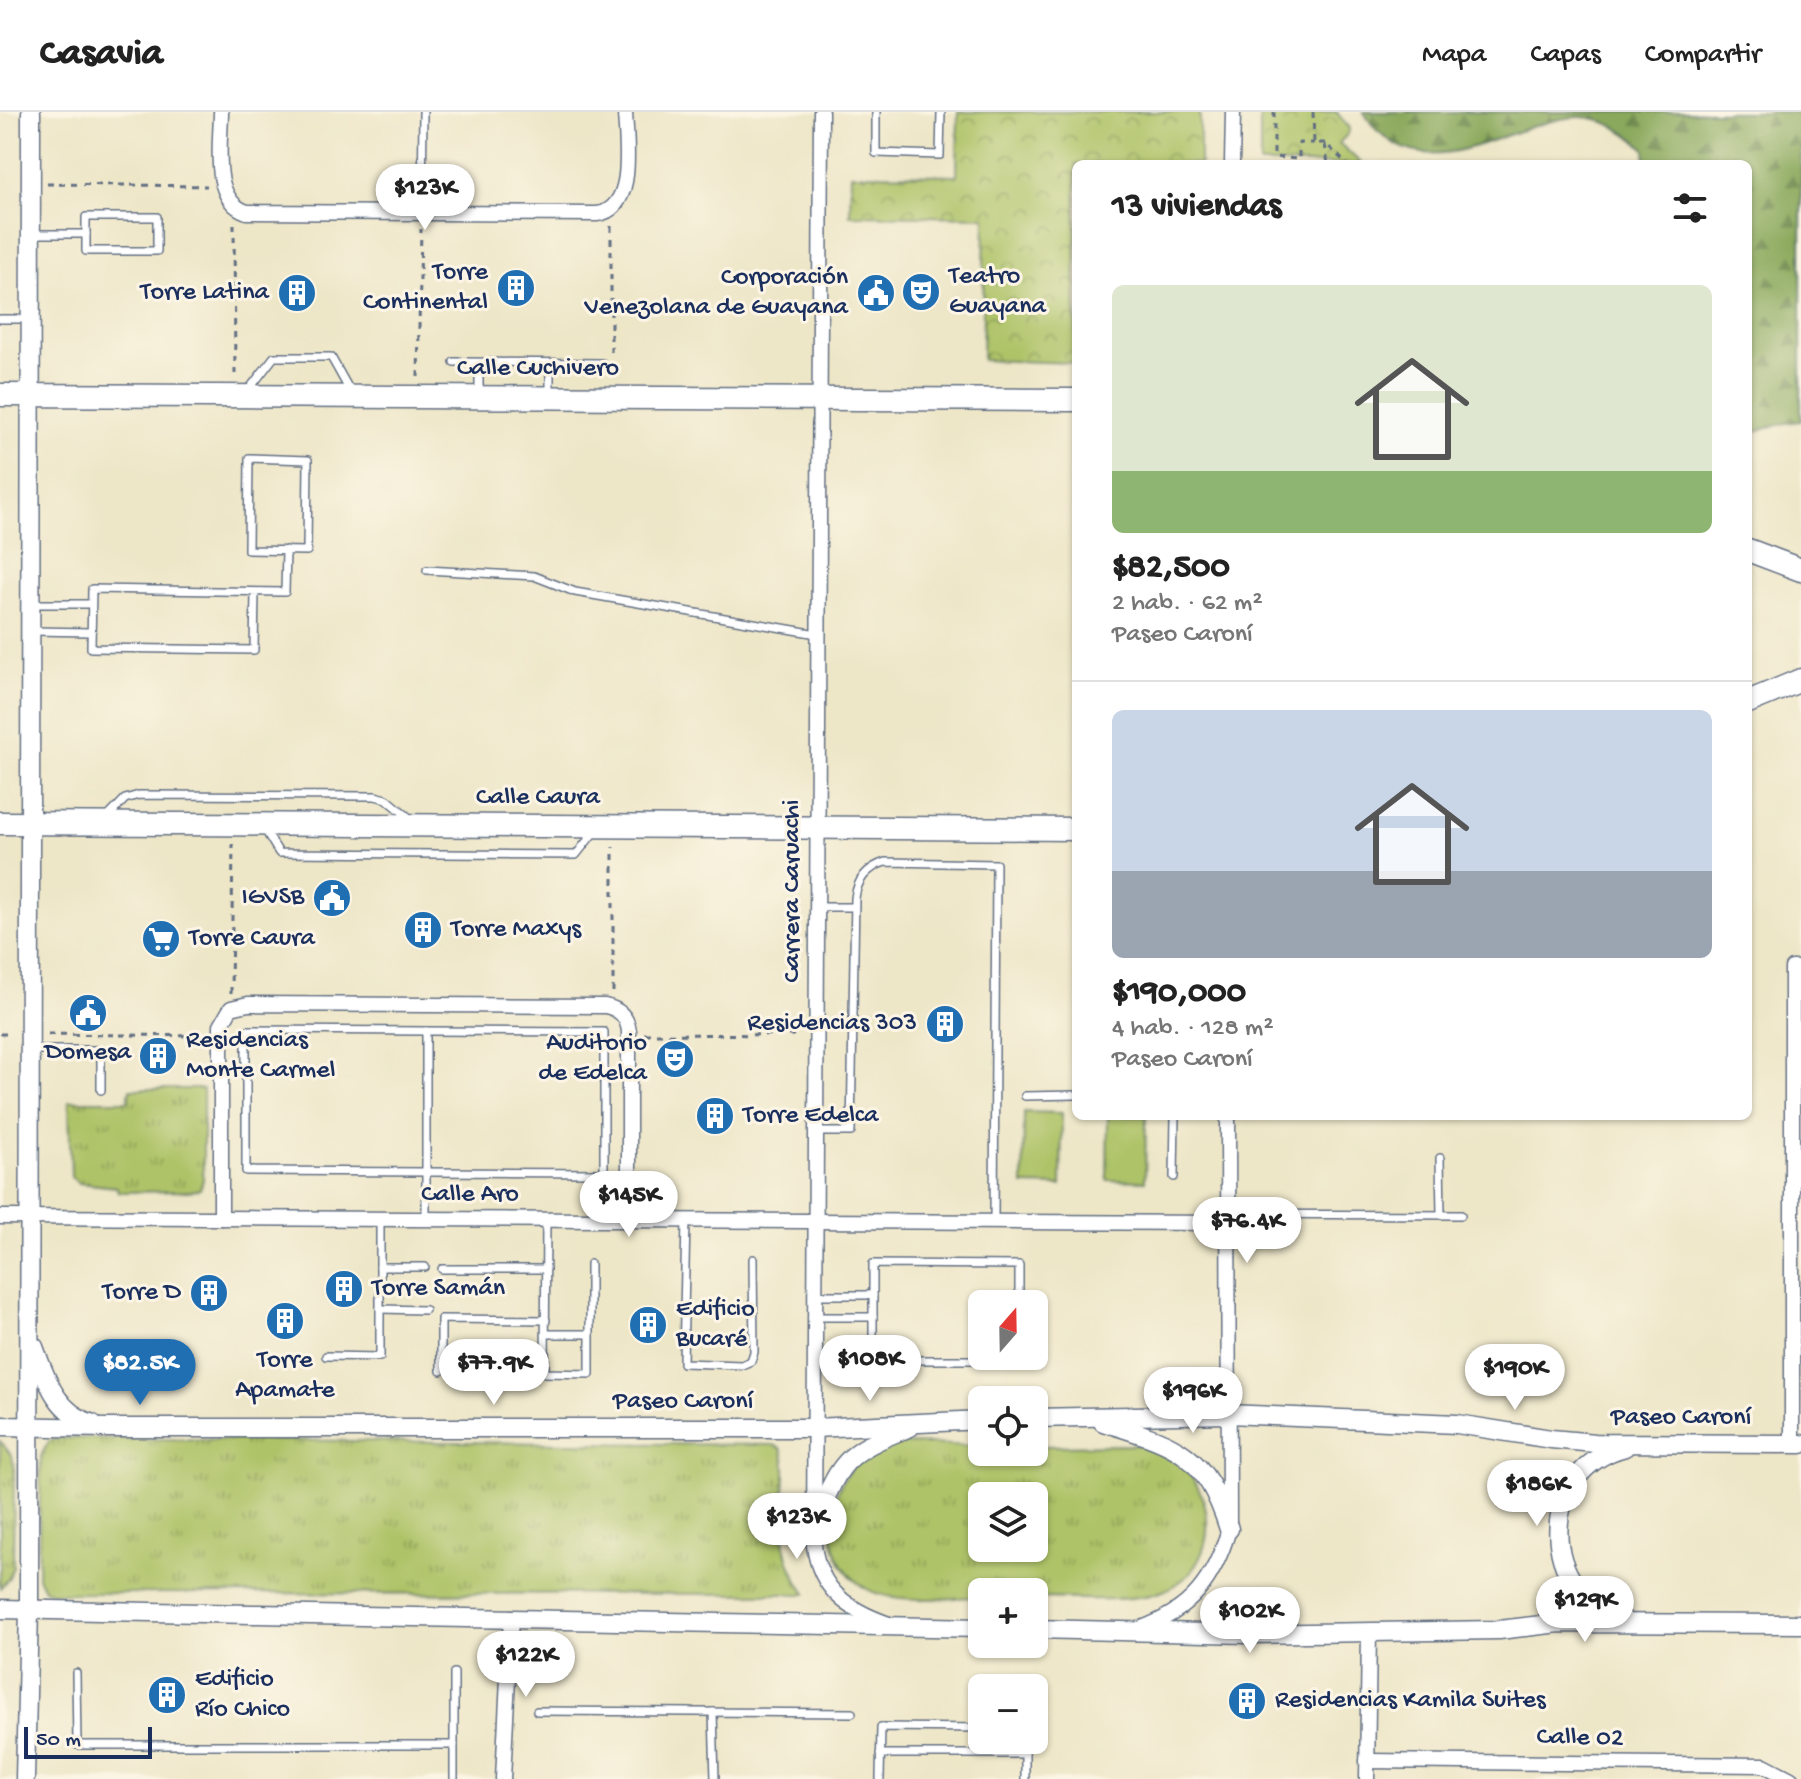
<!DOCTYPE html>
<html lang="es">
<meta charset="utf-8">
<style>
:root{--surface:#fff;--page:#f2f2f2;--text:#222;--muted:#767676;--line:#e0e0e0;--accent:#1f6fb2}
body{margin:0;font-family:"Gochi Hand",sans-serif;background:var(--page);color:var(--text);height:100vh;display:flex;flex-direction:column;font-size:30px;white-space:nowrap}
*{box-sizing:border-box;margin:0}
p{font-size:26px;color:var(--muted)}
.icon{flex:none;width:44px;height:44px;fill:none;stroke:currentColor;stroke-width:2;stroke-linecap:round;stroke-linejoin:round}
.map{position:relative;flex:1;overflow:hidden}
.drawer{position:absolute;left:1072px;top:48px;width:680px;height:960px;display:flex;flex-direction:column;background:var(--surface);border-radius:12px;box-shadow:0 2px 6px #0004}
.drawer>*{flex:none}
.needle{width:52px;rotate:20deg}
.buttons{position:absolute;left:968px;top:1178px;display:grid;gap:16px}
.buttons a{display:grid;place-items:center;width:80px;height:80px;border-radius:12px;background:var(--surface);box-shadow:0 2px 6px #0004;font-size:40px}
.scale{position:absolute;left:24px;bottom:20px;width:128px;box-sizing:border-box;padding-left:8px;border:4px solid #1b2f5e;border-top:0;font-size:22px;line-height:28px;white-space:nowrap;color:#1b2f5e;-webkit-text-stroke:6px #fcf5e5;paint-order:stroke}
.price{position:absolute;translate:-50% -68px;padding:0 18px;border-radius:28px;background:#fff;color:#222;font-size:26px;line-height:52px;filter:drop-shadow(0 2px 4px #0008)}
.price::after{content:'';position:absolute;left:50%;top:48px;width:24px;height:18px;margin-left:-12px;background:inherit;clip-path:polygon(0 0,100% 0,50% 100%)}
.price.selected{background:var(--accent);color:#fff}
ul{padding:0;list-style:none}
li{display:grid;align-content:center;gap:16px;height:424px;padding:0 40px}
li+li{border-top:2px solid var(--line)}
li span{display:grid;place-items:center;height:248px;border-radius:12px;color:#555}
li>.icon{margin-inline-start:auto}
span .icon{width:144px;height:144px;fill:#fffc;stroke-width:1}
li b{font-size:34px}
h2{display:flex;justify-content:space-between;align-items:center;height:96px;padding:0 40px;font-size:34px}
header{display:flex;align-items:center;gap:48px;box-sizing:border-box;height:112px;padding:0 40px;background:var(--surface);border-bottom:2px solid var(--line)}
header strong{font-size:38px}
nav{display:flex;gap:44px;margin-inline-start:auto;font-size:28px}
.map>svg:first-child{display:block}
.grass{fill:url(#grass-tufts);stroke:#647962;stroke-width:2;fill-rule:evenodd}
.forest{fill:url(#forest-firs);stroke:#526c5d;stroke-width:2}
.park{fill:url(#park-crowns);stroke:#647962;stroke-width:2}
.pitch{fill:#aec367;stroke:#647962;stroke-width:2}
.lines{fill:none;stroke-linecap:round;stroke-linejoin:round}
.service-casing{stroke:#646f83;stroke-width:10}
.minor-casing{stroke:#646f83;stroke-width:17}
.tertiary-casing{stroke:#646f83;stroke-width:21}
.primary-casing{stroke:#646f83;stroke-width:25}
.path{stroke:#646f83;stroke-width:3;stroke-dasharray:6 6;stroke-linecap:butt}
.service{stroke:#fff;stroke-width:7}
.minor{stroke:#fff;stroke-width:14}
.tertiary{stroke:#fff;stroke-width:18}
.primary{stroke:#fff;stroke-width:22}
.labels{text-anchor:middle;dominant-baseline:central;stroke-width:6;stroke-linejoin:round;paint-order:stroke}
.poi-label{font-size:26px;fill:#1b2f5e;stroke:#fcf5e5;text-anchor:start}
.street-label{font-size:26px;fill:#1b2f5e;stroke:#fcf5e5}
</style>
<header>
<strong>Casavia</strong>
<nav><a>Mapa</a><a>Capas</a><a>Compartir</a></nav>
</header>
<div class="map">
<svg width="1801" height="1667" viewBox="0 0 1801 1667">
<defs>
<pattern id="grass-tufts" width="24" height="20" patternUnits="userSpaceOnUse" patternTransform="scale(2)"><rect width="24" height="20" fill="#aec367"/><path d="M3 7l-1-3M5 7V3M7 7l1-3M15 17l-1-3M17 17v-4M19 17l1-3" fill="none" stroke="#8d9f58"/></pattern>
<pattern id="forest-firs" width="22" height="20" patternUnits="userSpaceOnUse" patternTransform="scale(2)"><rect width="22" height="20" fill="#8aa95c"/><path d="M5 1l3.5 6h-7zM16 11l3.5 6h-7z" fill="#708a4f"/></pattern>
<pattern id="park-crowns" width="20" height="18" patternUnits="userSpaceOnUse" patternTransform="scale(2)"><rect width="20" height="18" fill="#aec367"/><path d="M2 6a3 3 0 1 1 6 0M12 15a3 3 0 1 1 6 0" fill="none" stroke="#8d9f58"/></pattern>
</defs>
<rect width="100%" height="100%" fill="#fcf5e5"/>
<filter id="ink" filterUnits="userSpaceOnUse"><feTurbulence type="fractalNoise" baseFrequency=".0125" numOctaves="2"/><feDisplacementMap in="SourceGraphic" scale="16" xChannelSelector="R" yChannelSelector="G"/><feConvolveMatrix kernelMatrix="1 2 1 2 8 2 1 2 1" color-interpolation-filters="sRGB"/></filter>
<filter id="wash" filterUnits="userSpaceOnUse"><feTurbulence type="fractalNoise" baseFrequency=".006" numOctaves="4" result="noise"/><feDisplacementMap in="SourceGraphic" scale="32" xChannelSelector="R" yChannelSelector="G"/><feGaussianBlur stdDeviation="1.8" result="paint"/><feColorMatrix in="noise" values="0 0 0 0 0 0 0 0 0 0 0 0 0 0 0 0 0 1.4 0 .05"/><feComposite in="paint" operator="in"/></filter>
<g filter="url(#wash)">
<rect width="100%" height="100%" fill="#ede6c7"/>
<g class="grass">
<polygon points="130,977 203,977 203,1068 200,1077 191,1079 118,1080 117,1075 79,1071 71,1065 69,989 128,989"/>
<path d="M60 1326 774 1333 781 1336C787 1350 785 1365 784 1380 782 1422 781 1445 806 1482L54 1481 44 1477 38 1465 41 1344 49 1329Z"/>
<polygon points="0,1329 12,1344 14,1354 13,1454 9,1466 0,1476"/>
<path d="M1141 1333C1217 1348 1232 1452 1163 1479 1132 1492 1069 1486 1034 1486V1480H982V1485C950 1485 895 1493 867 1477 812 1445 824 1354 884 1335 904 1329 958 1334 982 1334V1340H1034V1334ZM982 1384H1034V1436H982Z"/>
</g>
<path class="forest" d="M1363 0H1801V309L1780 312 1748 322V52H1646L1645 37C1631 22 1601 4 1579 5 1506 8 1421 89 1363 0Z"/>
<g class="park">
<polygon points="958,0 1200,0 1200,52 1076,52 1076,251 982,248 985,105 850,103 851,62 957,63"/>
<polygon points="1260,0 1336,0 1350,16 1348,22 1339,31 1362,52 1260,52"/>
</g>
<g class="pitch">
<polygon points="1024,1000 1062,1001 1061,1074 1023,1073"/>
<polygon points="1108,1004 1146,1004 1145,1069 1107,1068"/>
</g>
</g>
<g filter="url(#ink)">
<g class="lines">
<g class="service-casing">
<g id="service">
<polyline points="876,0 876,41 940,43 941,0"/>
<polyline points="422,101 423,0"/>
<rect x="86" y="105" width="71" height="34"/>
<polyline points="32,122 86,122"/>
<polyline points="0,207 28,207"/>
<polyline points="454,250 602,251"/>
<polyline points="479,251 479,283"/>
<polyline points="247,280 274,245 331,245 350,279"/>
<polyline points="550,283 550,251"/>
<polygon points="249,346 308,348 307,439 248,438"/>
<polyline points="427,458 534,464 575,480 817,522"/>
<polyline points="255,480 254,538 91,536 92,477 285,480 286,438"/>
<polyline points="34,492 91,492"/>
<polyline points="32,519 91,520"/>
<polyline points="106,707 125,687 139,683 375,684 387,687 412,708"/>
<polyline points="265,718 279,741 576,743 595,719"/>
<polyline points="817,795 854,795"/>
<polygon points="246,918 604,920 604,1061 246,1059"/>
<polyline points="426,919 426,1107"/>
<polyline points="32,938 101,938 101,978"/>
<polyline points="1025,984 1076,983"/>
<path d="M815 1020H851L855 786C857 768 867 756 885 750L996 752 994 1110"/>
<polyline points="1440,1046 1441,1103"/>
<polyline points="1174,1065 1175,1004"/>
<polyline points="1228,1102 1461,1103"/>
<polyline points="546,1107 545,1261 590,1262 590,1152"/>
<polyline points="686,1108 683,1251 742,1253 751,1249 754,1240 753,1147"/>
<polyline points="380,1155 425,1155"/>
<polyline points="442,1157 546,1157"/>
<polyline points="815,1183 873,1183"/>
<polyline points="1019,1192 1019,1153 873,1152 873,1248 1019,1248 1019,1244"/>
<polyline points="380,1197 425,1198"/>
<polyline points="815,1205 873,1205"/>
<polyline points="546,1222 590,1222"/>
<polyline points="326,1244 380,1245 380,1107"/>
<polyline points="441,1259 441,1207 546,1208"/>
<polyline points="76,1561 77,1633 454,1633"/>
<polyline points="454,1561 454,1667"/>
<polyline points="537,1599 852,1601"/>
<polyline points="713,1600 715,1667"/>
<polyline points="880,1642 1025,1642"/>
<polyline points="880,1667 881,1615 982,1616"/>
<polyline points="1025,1667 1025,1628"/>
</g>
</g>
<g class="minor-casing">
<g id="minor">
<path d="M221 0C221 31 210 88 247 100L597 102C637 97 626 29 625 0"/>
<path d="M821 0 814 1434C820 1478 848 1498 889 1512"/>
<polyline points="1232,52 1233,0"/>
<polyline points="0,1105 1228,1111"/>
<path d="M221 1106V913L231 896 248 892 605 894C619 897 627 904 629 919V1108"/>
<polyline points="1792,1332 1792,856 1801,856"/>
<path d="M1139 1517C1191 1499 1214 1468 1229 1417L1228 1004"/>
<polyline points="1367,1649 1764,1653 1791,1667"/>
<polyline points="503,1667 511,1505"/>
<polyline points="1367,1667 1369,1519"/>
</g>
</g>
<g class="tertiary-casing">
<g id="tertiary">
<path d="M34 1235C46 1267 56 1301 93 1312"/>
<polyline points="1034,1306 1228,1302 1457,1312 1551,1327 1595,1331 1801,1332"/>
<path d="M1103 1310C1177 1333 1204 1339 1229 1417"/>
<polyline points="0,1314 107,1316 814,1316 982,1308"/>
<path d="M814 1416C839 1350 843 1341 910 1315"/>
<polyline points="0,1497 982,1516"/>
<path d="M1623 1507C1537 1481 1536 1358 1625 1335"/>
<polyline points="1034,1517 1249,1522 1499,1518 1559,1511 1801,1512"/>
<polyline points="25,1667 29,1497 31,0"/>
</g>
</g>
<g class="primary-casing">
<g id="primary">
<polyline points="0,283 1076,288"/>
<polyline points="1748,438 1801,458"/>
<polyline points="1748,590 1801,568"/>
<polyline points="0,711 1076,717"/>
</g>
</g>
<g class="path">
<polyline points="1274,0 1274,45 1299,47 1299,31 1314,31"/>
<polyline points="1313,0 1314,31 1325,31 1347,52"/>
<polyline points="1325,32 1328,52"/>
<polyline points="47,72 207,74"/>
<polyline points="234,112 235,264"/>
<polyline points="611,114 611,242"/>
<polyline points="418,265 421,117"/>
<polyline points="613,880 613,735"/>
<polyline points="231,881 233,732"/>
<polyline points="0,922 12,922"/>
<polyline points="48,922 204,924"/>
<polyline points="644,922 800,923"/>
</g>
<use href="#service" class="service"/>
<use href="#minor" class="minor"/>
<use href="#tertiary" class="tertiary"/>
<use href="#primary" class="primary"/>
</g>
</g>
<defs>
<g id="building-disc" transform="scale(2)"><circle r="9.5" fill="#1f6fb2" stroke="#fcf5e5"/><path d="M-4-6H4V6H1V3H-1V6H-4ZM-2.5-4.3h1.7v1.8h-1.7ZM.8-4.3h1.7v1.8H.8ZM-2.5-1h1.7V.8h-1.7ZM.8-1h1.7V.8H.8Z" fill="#fff"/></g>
<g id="theatre-disc" transform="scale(2)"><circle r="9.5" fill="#1f6fb2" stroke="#fcf5e5"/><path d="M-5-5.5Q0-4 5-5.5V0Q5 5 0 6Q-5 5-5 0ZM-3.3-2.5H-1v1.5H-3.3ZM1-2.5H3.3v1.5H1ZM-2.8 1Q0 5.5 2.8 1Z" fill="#fff"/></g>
<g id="civic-disc" transform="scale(2)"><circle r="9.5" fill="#1f6fb2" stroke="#fcf5e5"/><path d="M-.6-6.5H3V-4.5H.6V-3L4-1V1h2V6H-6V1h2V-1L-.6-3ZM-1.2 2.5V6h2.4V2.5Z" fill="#fff"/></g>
<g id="supermarket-disc" transform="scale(2)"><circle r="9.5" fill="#1f6fb2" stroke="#fcf5e5"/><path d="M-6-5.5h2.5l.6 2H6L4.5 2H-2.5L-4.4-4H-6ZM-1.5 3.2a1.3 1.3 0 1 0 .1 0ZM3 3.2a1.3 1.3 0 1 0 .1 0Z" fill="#fff"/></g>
</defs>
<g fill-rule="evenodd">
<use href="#building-disc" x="516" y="176"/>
<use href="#theatre-disc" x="921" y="180"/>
<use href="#building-disc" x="297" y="181"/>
<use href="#civic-disc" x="876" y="181"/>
<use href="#civic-disc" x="332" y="786"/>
<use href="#building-disc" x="423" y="818"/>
<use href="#supermarket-disc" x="161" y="827"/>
<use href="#civic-disc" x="88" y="901"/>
<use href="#building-disc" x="945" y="912"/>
<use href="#building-disc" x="158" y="944"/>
<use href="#theatre-disc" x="675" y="947"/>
<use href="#building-disc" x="715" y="1004"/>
<use href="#building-disc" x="344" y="1177"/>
<use href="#building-disc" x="209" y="1181"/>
<use href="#building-disc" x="285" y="1209"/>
<use href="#building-disc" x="648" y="1213"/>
<use href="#building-disc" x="167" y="1583"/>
<use href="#building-disc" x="1247" y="1589"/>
</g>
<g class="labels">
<g class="poi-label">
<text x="488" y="161" text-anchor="end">Torre<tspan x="488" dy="30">Continental</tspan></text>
<text x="949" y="165">Teatro<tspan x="949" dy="30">Guayana</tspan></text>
<text x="848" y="166" text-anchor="end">Corporación<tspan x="848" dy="30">Venezolana de Guayana</tspan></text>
<text x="269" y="181" text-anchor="end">Torre Latina</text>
<text x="304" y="786" text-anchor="end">IGVSB</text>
<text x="451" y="818">Torre Maxys</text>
<text x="189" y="827">Torre Caura</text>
<text x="917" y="912" text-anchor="end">Residencias 303</text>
<text x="186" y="929">Residencias<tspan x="186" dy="30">Monte Carmel</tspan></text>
<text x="647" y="932" text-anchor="end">Auditorio<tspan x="647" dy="30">de Edelca</tspan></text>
<text x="88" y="941" text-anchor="middle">Domesa</text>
<text x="743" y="1004">Torre Edelca</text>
<text x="372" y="1177">Torre Samán</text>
<text x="181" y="1181" text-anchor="end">Torre D</text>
<text x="676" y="1198">Edificio<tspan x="676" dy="30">Bucaré</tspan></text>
<text x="285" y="1249" text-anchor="middle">Torre<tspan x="285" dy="30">Apamate</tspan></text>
<text x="195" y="1568">Edificio<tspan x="195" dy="30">Río Chico</tspan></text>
<text x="1275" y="1589">Residencias Kamila Suites</text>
</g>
<g class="street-label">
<text x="538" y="257">Calle Cuchivero</text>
<text x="538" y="686">Calle Caura</text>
<text transform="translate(793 779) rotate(-90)">Carrera Caruachi</text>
<text x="470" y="1083">Calle Aro</text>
<text x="683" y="1290">Paseo Caroní</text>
<text x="1681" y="1306">Paseo Caroní</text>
<text transform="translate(1580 1627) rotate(1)">Calle 02</text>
</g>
</g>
</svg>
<div class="buttons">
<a><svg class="needle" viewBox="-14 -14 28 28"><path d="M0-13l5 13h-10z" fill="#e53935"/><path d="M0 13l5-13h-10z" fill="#767676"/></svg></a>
<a><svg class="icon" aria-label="locate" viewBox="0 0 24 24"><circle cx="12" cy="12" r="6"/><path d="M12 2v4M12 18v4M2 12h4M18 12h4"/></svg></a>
<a><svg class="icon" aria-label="layers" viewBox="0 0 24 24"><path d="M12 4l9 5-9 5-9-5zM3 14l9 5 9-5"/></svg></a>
<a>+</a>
<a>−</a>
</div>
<div class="scale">50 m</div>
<b class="price" style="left:425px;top:120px">$123K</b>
<b class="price" style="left:629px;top:1127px">$145K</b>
<b class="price" style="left:1247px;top:1153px">$76.4K</b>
<b class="price" style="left:870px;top:1291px">$108K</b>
<b class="price selected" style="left:140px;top:1295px">$82.5K</b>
<b class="price" style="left:494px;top:1295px">$77.9K</b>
<b class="price" style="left:1515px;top:1300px">$190K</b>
<b class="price" style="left:1193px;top:1323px">$196K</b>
<b class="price" style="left:1537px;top:1416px">$186K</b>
<b class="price" style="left:797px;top:1449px">$123K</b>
<b class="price" style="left:1585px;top:1532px">$129K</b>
<b class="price" style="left:1250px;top:1543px">$102K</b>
<b class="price" style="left:526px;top:1587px">$122K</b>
<section class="drawer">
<h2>13 viviendas<svg class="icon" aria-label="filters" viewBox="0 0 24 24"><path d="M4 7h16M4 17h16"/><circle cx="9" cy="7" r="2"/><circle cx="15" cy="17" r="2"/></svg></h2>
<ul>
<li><span style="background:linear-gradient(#dfe7d0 75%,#8fb573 0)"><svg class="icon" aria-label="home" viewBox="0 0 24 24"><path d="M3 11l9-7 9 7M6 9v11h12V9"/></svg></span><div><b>$82,500</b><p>2 hab. · 62 m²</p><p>Paseo Caroní</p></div></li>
<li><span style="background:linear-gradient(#c9d6e8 65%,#9aa5b1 0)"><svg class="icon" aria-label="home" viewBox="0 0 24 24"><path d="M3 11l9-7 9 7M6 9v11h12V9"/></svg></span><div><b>$190,000</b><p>4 hab. · 128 m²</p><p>Paseo Caroní</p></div></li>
</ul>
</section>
</div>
